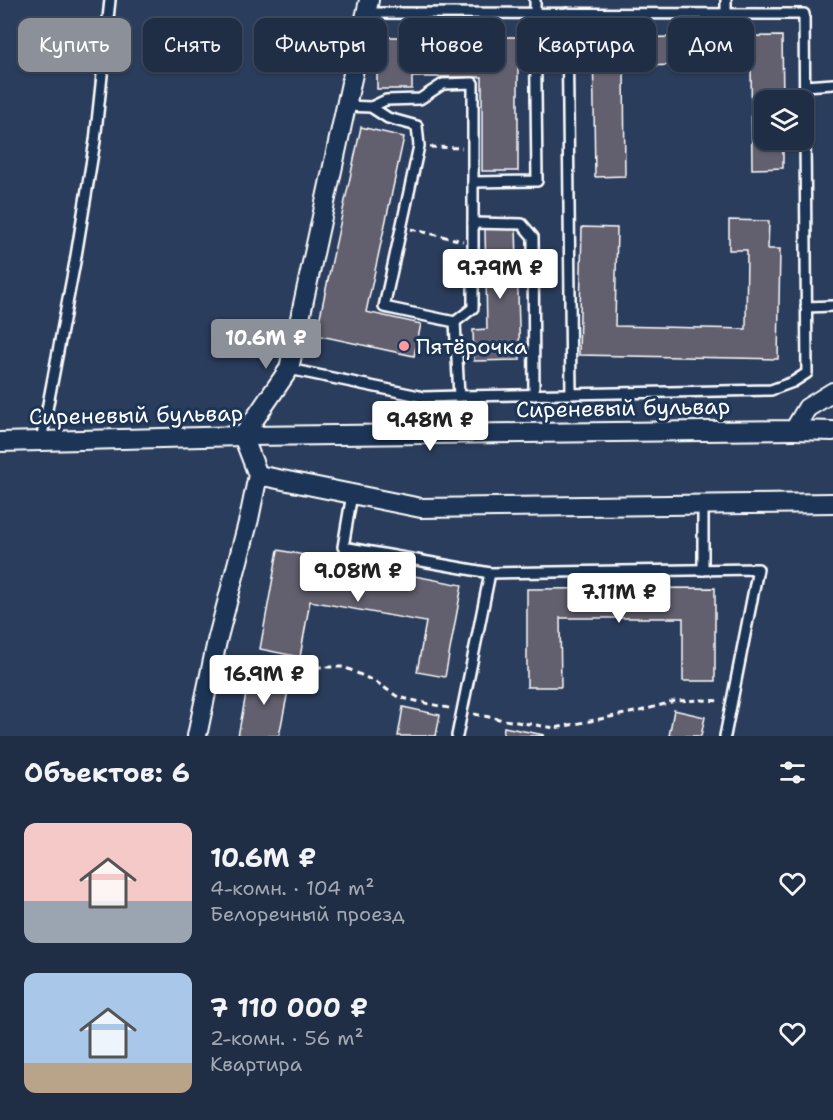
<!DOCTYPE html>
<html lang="ru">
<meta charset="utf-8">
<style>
:root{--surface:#202e45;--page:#2d3a50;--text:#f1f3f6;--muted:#a2a8b3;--line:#3d4a5e;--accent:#8c9099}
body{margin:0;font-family:"Shantell Sans",sans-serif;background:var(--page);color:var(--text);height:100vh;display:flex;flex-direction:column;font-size:22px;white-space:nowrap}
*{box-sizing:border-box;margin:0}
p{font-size:20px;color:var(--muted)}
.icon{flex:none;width:33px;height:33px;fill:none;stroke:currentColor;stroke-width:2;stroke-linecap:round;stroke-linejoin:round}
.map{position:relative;height:736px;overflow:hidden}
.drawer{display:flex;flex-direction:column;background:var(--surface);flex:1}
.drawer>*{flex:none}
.banner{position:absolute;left:18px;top:18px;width:798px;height:54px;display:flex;gap:12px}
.buttons{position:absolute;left:754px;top:90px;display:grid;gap:12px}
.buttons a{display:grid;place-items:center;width:60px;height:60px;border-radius:12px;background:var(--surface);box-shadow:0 2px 4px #0004,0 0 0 2px var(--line);font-size:30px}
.price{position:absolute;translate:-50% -51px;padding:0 14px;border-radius:6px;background:#fff;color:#222;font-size:20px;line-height:39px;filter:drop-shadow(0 2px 3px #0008)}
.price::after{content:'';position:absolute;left:50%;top:36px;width:18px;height:14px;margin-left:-9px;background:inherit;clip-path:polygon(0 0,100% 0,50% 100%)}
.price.active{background:var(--accent);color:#fff}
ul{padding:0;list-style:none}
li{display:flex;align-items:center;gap:18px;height:150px;padding:0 24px}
li span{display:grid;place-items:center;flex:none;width:168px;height:120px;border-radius:12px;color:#555}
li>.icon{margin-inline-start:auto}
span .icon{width:72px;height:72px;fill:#fffc;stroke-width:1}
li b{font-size:26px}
h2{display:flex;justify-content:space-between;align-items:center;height:72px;padding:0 24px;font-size:26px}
.chip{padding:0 21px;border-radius:12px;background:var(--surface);box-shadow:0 2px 4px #0004,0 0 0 2px var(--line);font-size:21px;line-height:54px}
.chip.active{background:var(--accent);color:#fff}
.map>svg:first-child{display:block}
.building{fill:#625f6e;stroke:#fff;stroke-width:1.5}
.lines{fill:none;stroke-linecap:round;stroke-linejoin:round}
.service-casing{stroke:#fff;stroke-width:14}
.minor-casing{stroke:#fff;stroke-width:22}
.path{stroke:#fff;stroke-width:3;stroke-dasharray:6 4.5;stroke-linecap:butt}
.service{stroke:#1d3557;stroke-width:9}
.minor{stroke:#1d3557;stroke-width:18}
.poi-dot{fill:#ff9aa2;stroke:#1d3557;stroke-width:2}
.labels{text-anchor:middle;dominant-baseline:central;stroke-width:6;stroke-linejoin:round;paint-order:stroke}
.poi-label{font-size:22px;fill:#fff;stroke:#1d3557;text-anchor:start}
.street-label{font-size:22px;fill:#fff;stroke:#1d3557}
</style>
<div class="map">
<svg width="833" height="736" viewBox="0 0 833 736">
<rect width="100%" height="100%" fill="#2b3d5c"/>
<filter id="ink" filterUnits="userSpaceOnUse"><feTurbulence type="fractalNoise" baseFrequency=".0167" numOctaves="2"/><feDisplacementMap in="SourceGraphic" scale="12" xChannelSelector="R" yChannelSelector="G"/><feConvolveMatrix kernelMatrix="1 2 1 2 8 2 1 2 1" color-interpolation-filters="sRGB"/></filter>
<g filter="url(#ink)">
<g class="building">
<polygon points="782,36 783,100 765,100 765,140 783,140 783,168 752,169 751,64 624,66 625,176 595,177 593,38"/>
<polygon points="377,37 518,37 518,171 482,171 482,77 412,77 412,89 377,89"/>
<polygon points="361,127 404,137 366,312 421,324 414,356 316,335"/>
<polygon points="729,220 769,221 768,249 780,249 778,359 579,355 582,227 617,228 615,326 746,329 747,250 729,250"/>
<polygon points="516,228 520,360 474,361 473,330 487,329 485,229"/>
<polygon points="278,550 462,585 445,677 417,672 426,622 310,601 300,657 260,649"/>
<polygon points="715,588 715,681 683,681 683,618 560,618 561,687 527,687 527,589"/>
<polygon points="250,673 290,681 279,736 238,736"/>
<polygon points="403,707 440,715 436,736 398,736"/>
<polygon points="674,710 705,717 701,736 669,736"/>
<polygon points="504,727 544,735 543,736 503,736"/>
</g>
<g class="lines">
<g class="service-casing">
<g id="service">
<polyline points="726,0 726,14"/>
<polyline points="366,13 804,14 807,373 793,382 771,390 459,396"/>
<polyline points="567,13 571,394"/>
<polyline points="805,86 833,84"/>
<polyline points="371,107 386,100 420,99 443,84 473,83 473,308 455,322"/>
<polyline points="473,182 537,181 535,0"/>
<polyline points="473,223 522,224 533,237 534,395"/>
<polyline points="806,307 833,306"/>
<polyline points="289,369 424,397 459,396 455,322 384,307 419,146 417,126 388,118 371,107 345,106"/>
<polyline points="41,441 75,262 95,141 110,0"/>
<polyline points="352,494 343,547 490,573 758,569 725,736"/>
<polyline points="703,504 703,570"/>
<polyline points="457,736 490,573"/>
</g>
</g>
<g class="minor-casing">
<g id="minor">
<polyline points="794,430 833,431"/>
<polyline points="0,442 243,436 794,430 807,408 833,392"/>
<polyline points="258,475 421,508 833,503"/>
<polyline points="197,736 217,641 249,519 258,475 243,436 289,369 369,0"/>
</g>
</g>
<g class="path">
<polyline points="430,147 462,148"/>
<polyline points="411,229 463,241"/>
<polyline points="296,674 315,667 344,667 376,682 398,697 453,709"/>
<polyline points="474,714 504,720 555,728 640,711 675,701 702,700 721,701"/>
</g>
<use href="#service" class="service"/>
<use href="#minor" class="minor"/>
</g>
</g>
<circle class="poi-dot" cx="404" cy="346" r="6"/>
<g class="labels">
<g class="poi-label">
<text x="416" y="346">Пятёрочка</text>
</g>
<g class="street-label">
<text transform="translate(623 408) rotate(-1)">Сиреневый бульвар</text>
<text transform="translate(136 415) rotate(-1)">Сиреневый бульвар</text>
</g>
</g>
</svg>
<div class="buttons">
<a><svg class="icon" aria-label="layers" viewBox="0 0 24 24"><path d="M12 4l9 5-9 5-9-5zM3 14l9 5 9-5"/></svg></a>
</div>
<b class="price" style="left:500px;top:300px">9.79M ₽</b>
<b class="price active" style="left:266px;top:370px">10.6M ₽</b>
<b class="price" style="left:430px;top:452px">9.48M ₽</b>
<b class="price" style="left:358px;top:603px">9.08M ₽</b>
<b class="price" style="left:619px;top:624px">7.11M ₽</b>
<b class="price" style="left:264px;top:706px">16.9M ₽</b>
<div class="banner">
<a class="chip active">Купить</a>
<a class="chip">Снять</a>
<a class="chip">Фильтры</a>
<a class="chip">Новое</a>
<a class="chip">Квартира</a>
<a class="chip">Дом</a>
</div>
</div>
<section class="drawer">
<h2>Объектов: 6<svg class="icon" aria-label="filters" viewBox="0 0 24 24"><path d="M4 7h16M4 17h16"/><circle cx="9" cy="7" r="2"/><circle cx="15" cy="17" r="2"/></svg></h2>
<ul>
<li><span style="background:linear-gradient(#f6c9c9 65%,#9aa5b1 0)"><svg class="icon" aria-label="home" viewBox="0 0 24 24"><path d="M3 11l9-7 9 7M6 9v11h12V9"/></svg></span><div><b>10.6M ₽</b><p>4-комн. · 104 m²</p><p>Белоречный проезд</p></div><svg class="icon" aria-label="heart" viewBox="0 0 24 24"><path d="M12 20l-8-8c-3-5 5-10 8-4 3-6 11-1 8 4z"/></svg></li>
<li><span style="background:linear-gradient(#a9c7e8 75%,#b9a48a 0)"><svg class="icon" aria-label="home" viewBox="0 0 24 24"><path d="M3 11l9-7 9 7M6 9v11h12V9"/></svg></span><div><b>7 110 000 ₽</b><p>2-комн. · 56 m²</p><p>Квартира</p></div><svg class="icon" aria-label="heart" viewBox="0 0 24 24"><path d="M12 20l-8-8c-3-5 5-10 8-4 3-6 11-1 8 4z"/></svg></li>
</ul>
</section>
